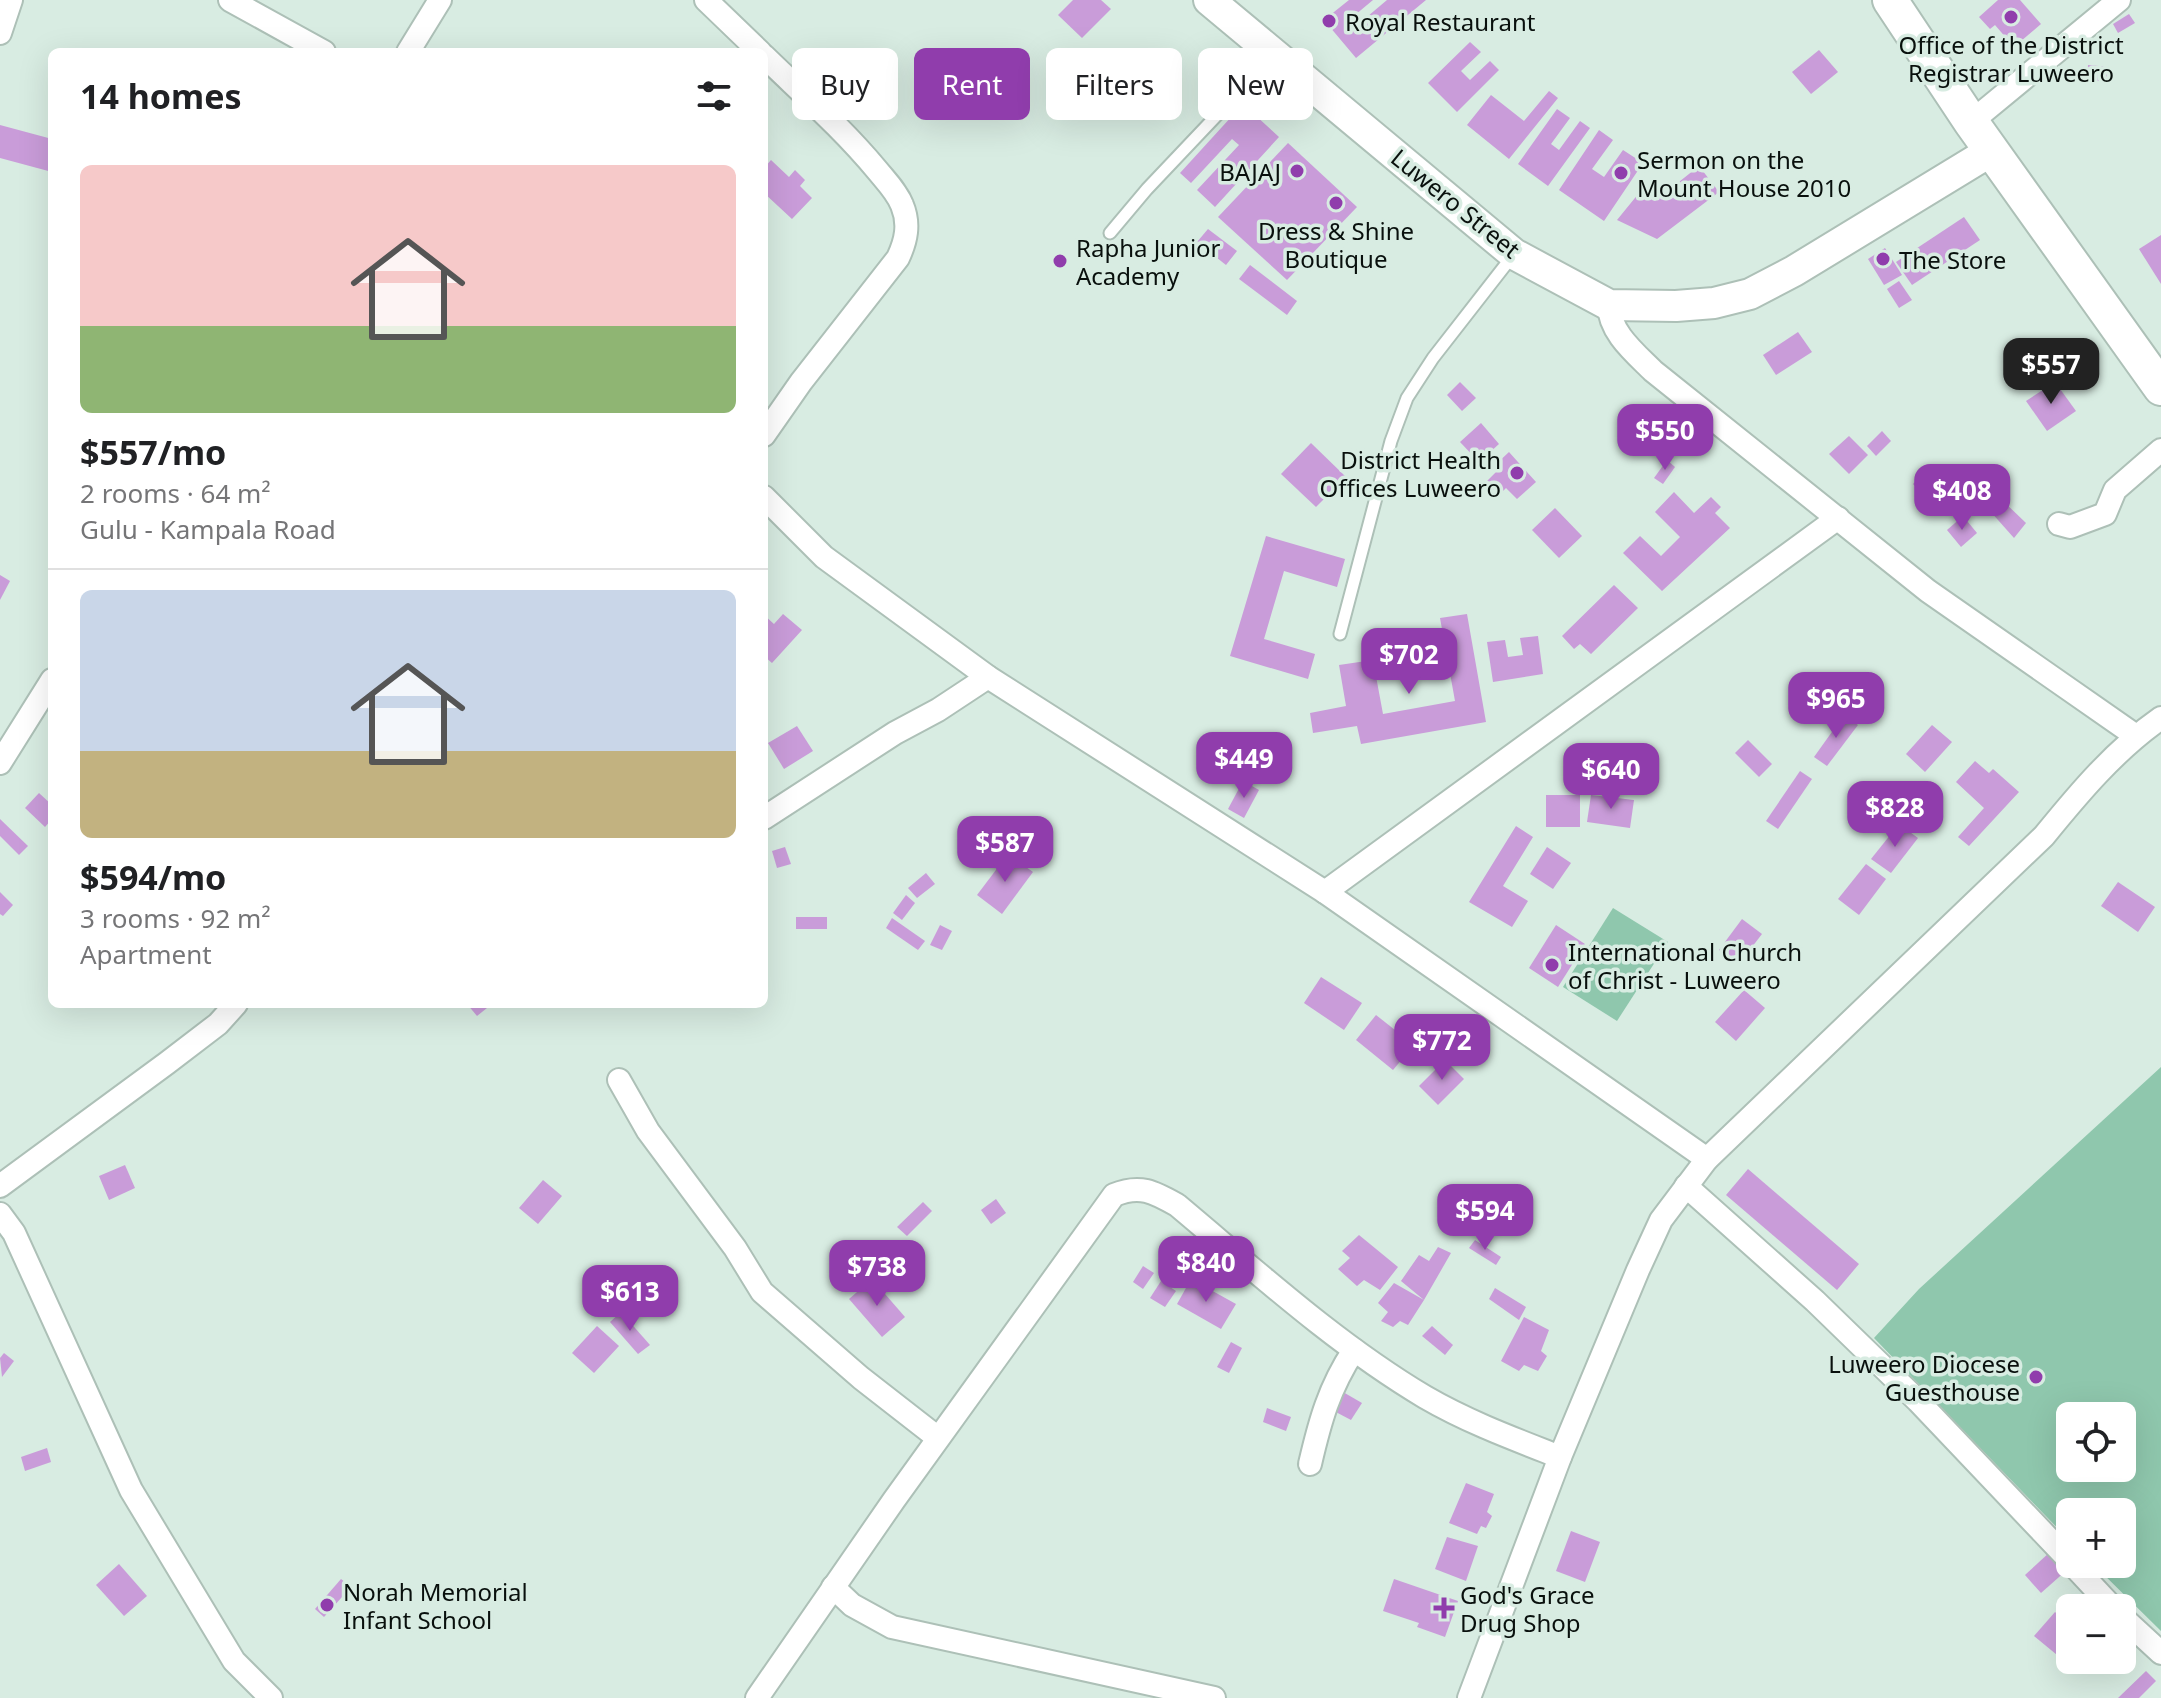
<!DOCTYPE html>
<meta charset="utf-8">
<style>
:root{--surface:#fff;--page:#f6f6f6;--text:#202124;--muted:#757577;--line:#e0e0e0;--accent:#903dac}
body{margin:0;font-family:"Noto Sans",sans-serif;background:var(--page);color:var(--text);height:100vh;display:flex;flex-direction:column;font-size:30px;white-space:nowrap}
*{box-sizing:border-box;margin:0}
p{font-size:26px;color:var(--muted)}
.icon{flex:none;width:44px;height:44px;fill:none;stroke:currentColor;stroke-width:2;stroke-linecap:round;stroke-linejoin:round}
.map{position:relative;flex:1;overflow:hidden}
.sheet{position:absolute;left:48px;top:48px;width:720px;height:960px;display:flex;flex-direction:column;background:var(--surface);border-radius:12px;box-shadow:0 8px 32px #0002}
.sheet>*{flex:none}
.guide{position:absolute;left:792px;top:48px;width:760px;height:72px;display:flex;gap:16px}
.fabs{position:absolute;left:2056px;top:1402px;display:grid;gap:16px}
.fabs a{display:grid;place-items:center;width:80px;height:80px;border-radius:12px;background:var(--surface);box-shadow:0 8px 32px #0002;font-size:40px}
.price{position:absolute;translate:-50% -68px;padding:0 18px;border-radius:16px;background:var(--accent);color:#fff;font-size:26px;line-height:52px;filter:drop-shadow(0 2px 4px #0008)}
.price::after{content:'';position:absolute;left:50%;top:48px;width:24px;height:18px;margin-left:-12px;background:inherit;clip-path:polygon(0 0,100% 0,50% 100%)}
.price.selected{background:#222;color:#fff}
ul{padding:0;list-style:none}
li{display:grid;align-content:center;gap:16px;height:424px;padding:0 32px}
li+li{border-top:2px solid var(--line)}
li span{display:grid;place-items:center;height:248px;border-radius:12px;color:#555}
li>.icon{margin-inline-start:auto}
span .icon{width:144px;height:144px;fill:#fffc;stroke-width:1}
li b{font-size:34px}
h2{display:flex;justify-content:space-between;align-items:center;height:96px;padding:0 32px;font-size:34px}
.tag{padding:0 28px;border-radius:12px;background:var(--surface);box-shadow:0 8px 32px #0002;font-size:28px;line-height:72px}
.tag.selected{background:var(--accent);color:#fff}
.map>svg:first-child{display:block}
.green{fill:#8fc7ad;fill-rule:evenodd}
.building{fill:#c99cd9}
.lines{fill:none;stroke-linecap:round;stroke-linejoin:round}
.lane-casing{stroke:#adc0b7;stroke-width:15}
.street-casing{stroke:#adc0b7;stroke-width:26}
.secondary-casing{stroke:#adc0b7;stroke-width:34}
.primary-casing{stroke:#adc0b7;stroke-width:38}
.lane{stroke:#fff;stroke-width:11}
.street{stroke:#fff;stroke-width:22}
.secondary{stroke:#fff;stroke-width:30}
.primary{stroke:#fff;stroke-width:34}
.poi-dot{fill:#903dac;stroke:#d8ece2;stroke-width:3}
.labels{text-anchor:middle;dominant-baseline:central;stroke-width:7;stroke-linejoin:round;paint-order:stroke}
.poi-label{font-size:24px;fill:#09100d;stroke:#d8ece2;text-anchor:start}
.street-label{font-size:24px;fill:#09100d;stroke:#d8ece2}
</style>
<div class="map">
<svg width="2161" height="1698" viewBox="0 0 2161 1698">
<rect width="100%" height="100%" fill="#d8ece2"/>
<g class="green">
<polygon points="1613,908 1668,942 1617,1021 1563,987"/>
<path d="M2161 1067V1631L2093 1564H2122V1512H2070V1541L1874 1338 1919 1289ZM2070 1416H2122V1468H2070Z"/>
</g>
<g class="building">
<polygon points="1073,0 1101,0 1111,9 1082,38 1058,15"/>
<polygon points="1349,0 1373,0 1355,15 1361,22 1387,0 1426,0 1356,58 1324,20"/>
<polygon points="1998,0 2020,0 2041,24 2014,47 1995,25 1990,29 1979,17"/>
<polygon points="2129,14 2135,23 2118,33 2113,24"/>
<polygon points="1470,42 1481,52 1461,71 1470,80 1490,61 1499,70 1457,112 1428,83"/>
<polygon points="1819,50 1838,72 1811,94 1792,72"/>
<polygon points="2088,65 2110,67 2109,82 2087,80"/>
<polygon points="1549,91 1558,98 1509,159 1467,125 1491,95 1524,121"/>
<polygon points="1243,104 1279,137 1215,207 1197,190 1239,145 1232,139 1191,183 1180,173"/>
<polygon points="1557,109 1570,118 1551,144 1559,150 1580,121 1590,128 1548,186 1518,164"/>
<polygon points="0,125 52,139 52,172 0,158"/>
<polygon points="1599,130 1613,140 1592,169 1604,177 1623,150 1643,163 1604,221 1559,190"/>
<polygon points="1288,143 1357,207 1287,280 1218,217"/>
<polygon points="771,160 789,177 795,170 805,180 800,186 812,198 792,219 764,193 764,168"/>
<polygon points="1699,166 1719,192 1657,239 1617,220 1639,193 1655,201"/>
<polygon points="1964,217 1980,240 1912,285 1896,262"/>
<polygon points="1208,229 1237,251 1226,265 1197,242"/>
<polygon points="2161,235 2161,284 2139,249"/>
<polygon points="1885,248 1902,275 1884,285 1868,259"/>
<polygon points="1250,265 1297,301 1287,315 1239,279"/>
<polygon points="1899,281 1912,300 1899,308 1887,289"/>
<polygon points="1798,332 1812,352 1776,375 1763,355"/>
<polygon points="1460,382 1476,398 1462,411 1447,395"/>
<polygon points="2055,382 2076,411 2047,431 2026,401"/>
<polygon points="1481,423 1499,444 1479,462 1460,442"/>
<polygon points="1882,431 1891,441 1876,456 1867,446"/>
<polygon points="1849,436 1868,455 1849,474 1829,454"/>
<polygon points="1311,443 1346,477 1316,507 1281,474"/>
<polygon points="1509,452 1536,482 1517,499 1506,488 1499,495 1486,482 1497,471 1493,467"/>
<polygon points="1667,460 1675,467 1663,484 1654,478"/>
<polygon points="1933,464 1942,474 1923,494 1913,484"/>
<polygon points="1952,473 1962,483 1942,502 1933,492"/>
<polygon points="1674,492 1694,513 1711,497 1721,507 1715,513 1730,528 1662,591 1623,553 1640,536 1661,556 1680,537 1655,512"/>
<polygon points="2001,499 2026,523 2014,538 1990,511"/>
<polygon points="1555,508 1582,536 1559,558 1532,530"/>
<polygon points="1963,516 1977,533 1961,547 1947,530"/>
<polygon points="1266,536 1345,559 1337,587 1284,571 1264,639 1315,654 1308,679 1230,656"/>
<polygon points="0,575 10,581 0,600"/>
<polygon points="1614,585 1638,608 1591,654 1580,644 1574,649 1562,636"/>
<polygon points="783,614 802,630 772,663 764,656 764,615 774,624"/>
<polygon points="1467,614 1486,722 1361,744 1357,726 1313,733 1310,713 1346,706 1339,665 1373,660 1383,714 1455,701 1440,618"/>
<polygon points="1538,636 1543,674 1493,682 1487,642 1505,640 1508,657 1523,655 1520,638"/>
<polygon points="1844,715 1858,725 1827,766 1814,757"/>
<polygon points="1932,725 1952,742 1925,772 1906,754"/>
<polygon points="797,726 813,751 784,769 768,743"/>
<polygon points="1748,740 1772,764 1759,777 1735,753"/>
<polygon points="1975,761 1989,773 1993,769 2019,792 1969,846 1958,837 1984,808 1956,782"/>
<polygon points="1800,771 1812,779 1778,829 1766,821"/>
<polygon points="1243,781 1259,790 1244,818 1228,809"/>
<polygon points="39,793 52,805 52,819 45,827 25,808"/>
<rect x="1546" y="795" width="34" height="32"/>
<polygon points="1591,795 1634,800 1630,828 1587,822"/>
<polygon points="0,819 28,846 19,855 0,836"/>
<polygon points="1899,824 1918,838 1891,873 1871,859"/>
<polygon points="1516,826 1533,837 1503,886 1528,901 1512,927 1469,902"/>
<polygon points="785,847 791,864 777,868 772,851"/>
<polygon points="1547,847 1571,863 1553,889 1530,874"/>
<polygon points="1008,854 1033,872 1002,914 977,895"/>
<polygon points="1866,864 1886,879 1859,915 1838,899"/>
<polygon points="926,873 935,884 917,898 908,888"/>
<polygon points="2118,882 2155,907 2138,932 2101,906"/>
<polygon points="0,892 13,905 3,916 0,914"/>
<polygon points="906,895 915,903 902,920 893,913"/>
<rect x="796" y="917" width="31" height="12"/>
<polygon points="892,918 925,941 918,950 886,928"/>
<polygon points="1742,919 1762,934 1739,964 1719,950"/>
<polygon points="940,925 952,931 942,950 930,945"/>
<polygon points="1556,925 1585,944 1558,987 1529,968"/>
<polygon points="1321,977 1362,1003 1344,1030 1304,1003"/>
<polygon points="1744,990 1765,1008 1736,1041 1715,1022"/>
<polygon points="467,1004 492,1004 477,1016"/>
<polygon points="1376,1015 1414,1045 1393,1070 1356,1040"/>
<polygon points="1445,1060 1464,1079 1438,1105 1419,1086"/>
<polygon points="125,1165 135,1188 109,1200 99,1176"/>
<polygon points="1748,1169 1859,1264 1837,1290 1726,1195"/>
<polygon points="543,1180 562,1196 538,1224 519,1208"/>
<polygon points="996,1199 1006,1213 991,1224 981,1210"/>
<polygon points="923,1202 932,1211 907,1236 897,1227"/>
<polygon points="1359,1235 1398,1267 1380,1290 1364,1280 1357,1286 1338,1269 1350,1258 1342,1251"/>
<polygon points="1475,1240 1501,1257 1496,1265 1469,1248"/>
<polygon points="1438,1247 1451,1253 1424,1300 1408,1325 1400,1321 1393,1327 1381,1321 1388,1312 1378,1303 1394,1283 1424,1300 1401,1281 1419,1255 1429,1261"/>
<polygon points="1143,1266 1154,1273 1143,1289 1133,1282"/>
<polygon points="872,1279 905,1317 882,1337 849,1299"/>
<polygon points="1191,1279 1236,1304 1221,1329 1177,1304"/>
<polygon points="1161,1281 1176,1291 1165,1307 1150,1298"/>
<polygon points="655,1283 664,1293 636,1315 628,1305"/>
<polygon points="1495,1288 1526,1307 1519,1320 1489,1299"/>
<polygon points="621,1312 650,1345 638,1354 610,1322"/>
<polygon points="1524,1317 1549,1330 1541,1351 1547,1356 1538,1371 1524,1365 1519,1371 1501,1361"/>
<polygon points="597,1326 619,1346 594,1373 572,1353"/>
<polygon points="1432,1326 1453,1345 1445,1355 1422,1336"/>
<polygon points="1231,1342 1242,1348 1229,1373 1217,1367"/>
<polygon points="4,1353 14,1361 2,1377 0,1358"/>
<polygon points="1343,1392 1362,1403 1351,1420 1332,1410"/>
<polygon points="1267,1408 1291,1417 1286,1431 1263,1422"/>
<polygon points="47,1448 51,1462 25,1471 21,1457"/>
<polygon points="1466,1483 1494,1494 1487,1512 1492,1516 1486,1528 1481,1526 1477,1534 1449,1523"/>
<polygon points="1571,1531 1600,1542 1585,1582 1556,1571"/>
<polygon points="1447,1537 1478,1546 1466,1581 1435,1569"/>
<polygon points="2050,1552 2067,1570 2041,1593 2025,1575"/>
<polygon points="119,1564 147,1596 124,1616 96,1585"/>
<polygon points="341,1579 351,1587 324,1617 315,1609"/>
<polygon points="1394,1579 1458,1601 1445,1637 1417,1627 1419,1623 1383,1611"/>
<polygon points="2055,1612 2062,1618 2065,1615 2070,1619 2070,1662 2068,1664 2034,1636"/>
<polygon points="2146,1671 2156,1681 2139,1698 2118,1698"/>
</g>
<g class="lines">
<g class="lane-casing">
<g id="lane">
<polyline points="1110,233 1147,189 1274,55"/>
<polyline points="1340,634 1391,441 1407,398 1433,358 1514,254"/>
</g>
</g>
<g class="street-casing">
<g id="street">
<polyline points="230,0 324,52"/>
<polyline points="706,0 760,52"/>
<polyline points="0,33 11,0"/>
<polyline points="408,52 440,0"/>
<path d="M764 56C802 93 843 129 877 170 886 181 897 192 902 205 910 224 906 241 898 258L801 382 764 435"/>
<polyline points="1971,122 2119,0"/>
<path d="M1609 305C1609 332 1635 353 1653 371L1928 591 2136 736"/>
<polyline points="764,497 824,557 988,677 1325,892 1707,1159"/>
<polyline points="2059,524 2070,527 2105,514 2115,490 2161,450"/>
<polyline points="0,763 52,680"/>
<polyline points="764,818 895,733 938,710 988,677"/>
<polyline points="1325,892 1838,518"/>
<polyline points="619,1080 648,1131 735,1248 762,1292 861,1378 938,1438"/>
<polyline points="0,1186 167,1063 218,1024 236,1004"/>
<polyline points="1686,1186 1815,1301 1918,1401 2070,1561"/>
<polyline points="0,1214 14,1233 131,1490 234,1661 271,1698"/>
<path d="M1310 1464C1320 1421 1329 1388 1354 1350"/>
<polyline points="2072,1564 2113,1608"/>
<polyline points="833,1587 852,1605 892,1627 1214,1698"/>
<polyline points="2122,1617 2161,1653"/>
<path d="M757 1698 894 1500 1114 1195C1140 1184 1154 1192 1177 1205 1257 1272 1336 1344 1425 1397 1468 1422 1514 1439 1560 1457"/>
<path d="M1469 1698 1560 1457 1638 1270 1661 1220 1707 1159 2044 836C2079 793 2115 750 2161 718"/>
</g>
</g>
<g class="secondary-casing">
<polyline id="secondary" points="1209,0 1514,254 1609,305 1676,306 1714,303 1750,294 1794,271 1991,151"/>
</g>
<g class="primary-casing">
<polyline id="primary" points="1890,0 1971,122 2161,388"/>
</g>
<use href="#lane" class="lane"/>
<use href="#street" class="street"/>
<use href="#secondary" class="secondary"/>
<use href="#primary" class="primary"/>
</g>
<g class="poi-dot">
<circle cx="2011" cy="17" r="8"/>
<circle cx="1329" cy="21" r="8"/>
<circle cx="1297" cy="171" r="8"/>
<circle cx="1621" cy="173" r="8"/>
<circle cx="1336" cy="203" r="8"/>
<circle cx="1883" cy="259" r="8"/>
<circle cx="1060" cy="261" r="8"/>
<circle cx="1517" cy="473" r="8"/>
<circle cx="1552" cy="965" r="8"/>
<circle cx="2036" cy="1377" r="8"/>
<circle cx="327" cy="1605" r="8"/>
<path d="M1440 1596h8v8h8v8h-8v8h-8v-8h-8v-8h8z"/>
</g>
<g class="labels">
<g class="poi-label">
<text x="1345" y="21">Royal Restaurant</text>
<text x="2011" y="44" text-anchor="middle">Office of the District<tspan x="2011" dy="28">Registrar Luweero</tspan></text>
<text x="1637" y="159">Sermon on the<tspan x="1637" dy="28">Mount House 2010</tspan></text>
<text x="1281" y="171" text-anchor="end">BAJAJ</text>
<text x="1336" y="230" text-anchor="middle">Dress &amp; Shine<tspan x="1336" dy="28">Boutique</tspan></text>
<text x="1076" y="247">Rapha Junior<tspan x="1076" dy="28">Academy</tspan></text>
<text x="1899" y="259">The Store</text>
<text x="1501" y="459" text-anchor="end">District Health<tspan x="1501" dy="28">Offices Luweero</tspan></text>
<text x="1568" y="951">International Church<tspan x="1568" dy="28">of Christ - Luweero</tspan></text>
<text x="2020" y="1363" text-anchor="end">Luweero Diocese<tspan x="2020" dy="28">Guesthouse</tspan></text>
<text x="343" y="1591">Norah Memorial<tspan x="343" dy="28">Infant School</tspan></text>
<text x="1460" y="1594">God's Grace<tspan x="1460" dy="28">Drug Shop</tspan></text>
</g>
<g class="street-label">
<text transform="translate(1456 203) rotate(39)">Luwero Street</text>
</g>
</g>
</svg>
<div class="fabs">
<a><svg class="icon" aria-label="locate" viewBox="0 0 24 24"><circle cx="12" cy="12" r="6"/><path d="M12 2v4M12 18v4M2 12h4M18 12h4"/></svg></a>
<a>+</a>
<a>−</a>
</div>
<b class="price selected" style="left:2051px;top:406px">$557</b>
<b class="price" style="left:1665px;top:472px">$550</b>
<b class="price" style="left:1962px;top:532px">$408</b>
<b class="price" style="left:1409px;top:696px">$702</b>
<b class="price" style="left:1836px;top:740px">$965</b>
<b class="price" style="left:1244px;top:800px">$449</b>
<b class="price" style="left:1611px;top:811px">$640</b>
<b class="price" style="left:1895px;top:849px">$828</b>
<b class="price" style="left:1005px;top:884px">$587</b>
<b class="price" style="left:1442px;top:1082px">$772</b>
<b class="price" style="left:1485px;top:1252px">$594</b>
<b class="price" style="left:1206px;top:1304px">$840</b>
<b class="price" style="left:877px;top:1308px">$738</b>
<b class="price" style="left:630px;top:1333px">$613</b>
<div class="guide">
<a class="tag">Buy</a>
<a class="tag selected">Rent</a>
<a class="tag">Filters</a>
<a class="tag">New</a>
</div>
<section class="sheet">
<h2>14 homes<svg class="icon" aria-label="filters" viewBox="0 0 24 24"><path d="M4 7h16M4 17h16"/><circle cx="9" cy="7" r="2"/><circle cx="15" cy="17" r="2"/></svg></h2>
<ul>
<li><span style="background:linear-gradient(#f6c9c9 65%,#8fb573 0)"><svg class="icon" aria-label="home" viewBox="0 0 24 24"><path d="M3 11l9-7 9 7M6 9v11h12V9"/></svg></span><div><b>$557/mo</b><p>2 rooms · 64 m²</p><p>Gulu - Kampala Road</p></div></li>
<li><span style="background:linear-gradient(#c9d6e8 65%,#c2b280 0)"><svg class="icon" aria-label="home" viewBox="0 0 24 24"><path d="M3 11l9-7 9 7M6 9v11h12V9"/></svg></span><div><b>$594/mo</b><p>3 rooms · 92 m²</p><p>Apartment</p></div></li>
</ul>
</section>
</div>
